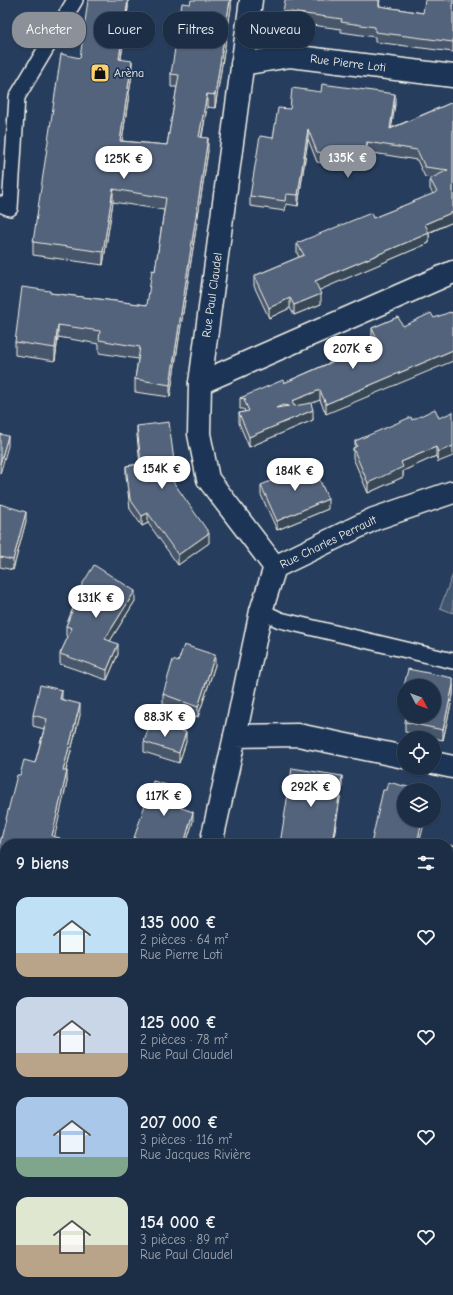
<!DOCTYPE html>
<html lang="fr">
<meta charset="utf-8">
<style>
:root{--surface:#1c2e46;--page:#25364d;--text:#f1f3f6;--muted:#a0a8b3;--line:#3a4a5f;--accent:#8c9099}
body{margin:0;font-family:"Comic Neue",sans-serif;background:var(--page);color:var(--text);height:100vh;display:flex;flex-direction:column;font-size:15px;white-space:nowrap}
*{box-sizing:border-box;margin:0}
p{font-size:13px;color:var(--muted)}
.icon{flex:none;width:22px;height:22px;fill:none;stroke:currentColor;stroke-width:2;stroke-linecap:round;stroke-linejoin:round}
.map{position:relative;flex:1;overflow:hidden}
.panel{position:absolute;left:0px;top:839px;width:453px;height:456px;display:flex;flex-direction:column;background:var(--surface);border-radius:16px 16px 0 0;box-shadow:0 1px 3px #0004,0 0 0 1px var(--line)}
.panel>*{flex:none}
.banner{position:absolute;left:12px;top:12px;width:429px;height:36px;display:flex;gap:8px}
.needle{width:26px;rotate:131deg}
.tools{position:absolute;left:397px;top:679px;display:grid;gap:8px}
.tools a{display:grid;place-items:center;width:44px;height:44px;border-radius:50%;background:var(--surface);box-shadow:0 1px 3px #0004,0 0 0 1px var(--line);font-size:20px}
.price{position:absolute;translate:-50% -34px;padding:0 9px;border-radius:14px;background:#fff;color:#222;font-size:13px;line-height:26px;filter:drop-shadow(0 1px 2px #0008)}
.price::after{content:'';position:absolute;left:50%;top:24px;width:12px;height:9px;margin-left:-6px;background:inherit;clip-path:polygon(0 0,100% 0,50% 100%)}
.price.on{background:var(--accent);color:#fff}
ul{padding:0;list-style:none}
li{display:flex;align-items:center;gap:12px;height:100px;padding:0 16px}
li span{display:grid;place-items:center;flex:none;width:112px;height:80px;border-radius:12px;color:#555}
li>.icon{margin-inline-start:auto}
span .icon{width:48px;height:48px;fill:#fffc;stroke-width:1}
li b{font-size:17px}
h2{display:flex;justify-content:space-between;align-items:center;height:48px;padding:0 16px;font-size:17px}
.tag{padding:0 14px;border-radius:16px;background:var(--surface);box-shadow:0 1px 3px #0004,0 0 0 1px var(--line);font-size:14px;line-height:36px}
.tag.on{background:var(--accent);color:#fff}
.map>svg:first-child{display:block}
.green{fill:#40546f;stroke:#9aa2ac}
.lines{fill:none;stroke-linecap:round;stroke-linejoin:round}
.lane-casing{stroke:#f4f1e8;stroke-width:18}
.street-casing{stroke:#f4f1e8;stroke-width:25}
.lane{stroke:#1d3557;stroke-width:15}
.street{stroke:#1d3557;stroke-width:22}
.wall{fill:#47566a;stroke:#f4f1e8}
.shaded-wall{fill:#394656;stroke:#f4f1e8}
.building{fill:#52647b;stroke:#f4f1e8;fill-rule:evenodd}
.labels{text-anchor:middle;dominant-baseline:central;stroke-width:3.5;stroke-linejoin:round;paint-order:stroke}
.street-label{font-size:12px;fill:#f4f1e8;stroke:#1d3557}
.poi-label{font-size:12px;fill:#f4f1e8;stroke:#1d3557;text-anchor:start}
</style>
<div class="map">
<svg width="453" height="1295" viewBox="0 0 453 1295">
<rect width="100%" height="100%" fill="#263d5d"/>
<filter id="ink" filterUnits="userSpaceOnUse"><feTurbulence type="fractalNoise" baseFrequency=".025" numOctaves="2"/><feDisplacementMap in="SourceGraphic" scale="8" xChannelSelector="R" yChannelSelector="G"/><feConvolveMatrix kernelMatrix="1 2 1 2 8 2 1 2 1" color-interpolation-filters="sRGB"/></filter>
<g filter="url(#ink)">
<polygon class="green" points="453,574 453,613 440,608"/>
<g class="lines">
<g class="lane-casing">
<g id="lane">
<polyline points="0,204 10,208 17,97 75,0"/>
<polyline points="261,611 280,620 453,661"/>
</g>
</g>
<g class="street-casing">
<g id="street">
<polyline points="251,0 200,383 199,434 208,479 275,567"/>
<polyline points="242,64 290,56 453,76"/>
<polyline points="200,383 453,272"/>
<polyline points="235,736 261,611 275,567 374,519 453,492"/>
<polyline points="434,763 453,767"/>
<polyline points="211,844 235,736 298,735 404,757"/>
<polyline points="448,877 453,857"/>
<polyline points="448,1060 453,1061"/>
<polyline points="100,1295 100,1290"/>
</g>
</g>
<use href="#lane" class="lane"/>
<use href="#street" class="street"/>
</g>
<g class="wall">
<polygon points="128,0 128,8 121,59 132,74 122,141 167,145 177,87 171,87 171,74 190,4 231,0 231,8 215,108 207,107 202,137 208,151 170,397 135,392 135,379 138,359 99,353 99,344 58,337 55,361 15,355 15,342 50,293 147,305 155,271 164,210 113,202 103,265 33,255 33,242 80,58"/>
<polygon points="380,0 379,6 423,13 453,0 453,52 375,42 375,37 341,32 341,29 283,21 283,11"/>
<polygon points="453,102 453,222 429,233 429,243 319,290 321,304 294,315 290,308 269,318 254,286 254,276 299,257 297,253 297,243 373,218 433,194 430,189 430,179 432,178 425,177 417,160 367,152 365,169 317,162 308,139 298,206 286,204 285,211 250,206 250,196 273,138 290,109 395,104 391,128"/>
<polygon points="398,317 326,414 320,400 311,403 313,420 249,447 239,423 239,413 245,412 244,409 240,409 240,398 284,383 374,343 372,338 372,328"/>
<polygon points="439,418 438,462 436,456 403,471 403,477 368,493 353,458 353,448 355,447 355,441 412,420"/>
<polygon points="137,426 174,461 174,471 167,472 209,543 178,565 148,523 142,526 130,509 126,476 126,466 140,464 137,436"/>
<polygon points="261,485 328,509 277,530 261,495"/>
<polygon points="0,504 26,521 13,570 0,567"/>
<polygon points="77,593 135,601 110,641 118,654 107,680 60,664 60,654 68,637 66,636 66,626 77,598"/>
<polygon points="178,662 215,665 198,717 163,704 163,694"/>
<polygon points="453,678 453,695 443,740 405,732 405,722 434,716"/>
<polygon points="404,687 404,702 403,702 403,692"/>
<polygon points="62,699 80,715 66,771 67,782 54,837 60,844 5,844 5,1095 0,1115 0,843 20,775 35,763 44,729 33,726 33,715"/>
<polygon points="144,742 186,742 179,763 144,752"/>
<polygon points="184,800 181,808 193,821 186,844 134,844 134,838"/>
<polygon points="453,973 453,1016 448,1015 448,996"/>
<polygon points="453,1248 453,1268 451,1267 451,1255"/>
</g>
<g class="shaded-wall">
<polygon points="128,0 128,8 119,72 119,59"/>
<polygon points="230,0 231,0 231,8 215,108 215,95"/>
<polygon points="132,61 132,74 120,154 120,141"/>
<polygon points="207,94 207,107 199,149 199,137"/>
<polygon points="395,94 395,104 390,139 390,129"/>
<polygon points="308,129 308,139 298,206 298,195"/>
<polygon points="208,138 208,151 170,397 170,385"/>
<polygon points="367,142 367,152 365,169 365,159"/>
<polygon points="113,189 113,202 103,265 103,252"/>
<polygon points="453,212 453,222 425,234 425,224"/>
<polygon points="429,233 429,243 315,292 315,281"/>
<polygon points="321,294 321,304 294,315 294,305"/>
<polygon points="290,298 290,308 269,318 269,308"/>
<polygon points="58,325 58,337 55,361 55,348"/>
<polygon points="453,350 453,361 326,414 326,404"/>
<polygon points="320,390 320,400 292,411 292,401"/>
<polygon points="313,410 313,420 249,447 249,437"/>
<polygon points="8,436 8,446 0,474 0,464"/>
<polygon points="453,446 453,456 438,462 438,452"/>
<polygon points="436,447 436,456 403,471 403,477 368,493 368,483 401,462"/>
<polygon points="328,499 328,509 277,530 277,521"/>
<polygon points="26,512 26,521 13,570 13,560"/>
<polygon points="148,513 148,523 142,526 142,516"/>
<polygon points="209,533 209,543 178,565 178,555"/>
<polygon points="135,591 135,601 105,649 105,639"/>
<polygon points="118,644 118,654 107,680 107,670"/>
<polygon points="215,655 215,665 198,717 198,707"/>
<polygon points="453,685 453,695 443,740 443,730"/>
<polygon points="62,690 62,701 60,699"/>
<polygon points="80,704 80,715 63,782 63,771"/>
<polygon points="186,732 186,742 179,763 179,753"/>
<polygon points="67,771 67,782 53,844 52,836"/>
<polygon points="342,776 342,786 333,844 332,844"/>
<polygon points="184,790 184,800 179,817 179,807"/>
<polygon points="193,812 193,821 186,844 184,844"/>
<polygon points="422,820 425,820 419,844 417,844"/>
<polygon points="5,1084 5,1095 0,1115 0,1105"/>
<polygon points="199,1290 200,1290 199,1295 198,1295"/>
<polygon points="347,1290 359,1290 354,1295 342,1295"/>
</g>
<g class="building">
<polygon points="88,0 128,0 119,59 132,61 120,141 167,145 179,75 171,74 182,3 190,4 191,0 230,0 215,95 207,94 199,137 208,138 170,385 135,379 140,347 99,340 100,331 58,325 55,348 15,342 22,287 50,291 50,293 147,305 152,270 155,271 166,198 113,189 103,252 33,242 61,54 80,58"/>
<polygon points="285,0 379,0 379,6 423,13 425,0 453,0 453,42 375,32 375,27 341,22 342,19 283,11"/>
<polygon points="322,84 395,94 390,129 453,102 453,212 425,224 429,233 315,281 321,294 294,305 290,298 269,308 254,276 304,255 297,243 371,213 373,218 437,192 430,179 448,170 425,167 417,150 367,142 365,159 317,152 308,129 298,195 286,194 285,201 250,196 260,136 273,138 278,108 290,109 292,88 321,92"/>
<path d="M450 312V313L453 312V350L326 404 320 390 292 401 294 406 311 403 313 410 249 437 239 413 249 411 244 400 246 399 240 398 283 380 284 383 378 342 372 328 398 317 403 326 431 313 434 318ZM283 405 289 406 276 408Z"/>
<polygon points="435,409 439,418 453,412 453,446 438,452 436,447 401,462 403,467 368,483 353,448 357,446 355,441 411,417 412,420"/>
<polygon points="169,422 174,461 160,463 209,533 178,555 148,513 142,516 130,499 126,466 141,464 137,426"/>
<polygon points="0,434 8,436 0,464"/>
<polygon points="313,464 328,499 277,521 261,485"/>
<polygon points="0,504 26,512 13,560 0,557"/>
<polygon points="94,565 135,591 105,639 118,644 107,670 60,654 72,628 66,626 79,594 77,593"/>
<polygon points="184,645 215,655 198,707 163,694 173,660 178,662"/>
<polygon points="408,669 453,678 453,685 443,730 405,722 406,716 434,716 434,686 404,686"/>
<polygon points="40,685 62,690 60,699 80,704 63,771 67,771 52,836 60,838 59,844 5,844 5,1084 0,1105 0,843 17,775 20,775 24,760 35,763 47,719 33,715"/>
<polygon points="150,723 186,732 179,753 144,742"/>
<polygon points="292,768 342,776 332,844 280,844"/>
<polygon points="153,781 184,790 179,807 193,812 184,844 141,844 142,841 134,838"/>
<polygon points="388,782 412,788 411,790 404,790 404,820 422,820 417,844 371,844 383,790 386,790"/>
<polygon points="452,972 453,973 453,1006 448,1005 448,996"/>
<polygon points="453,1248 453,1256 451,1255"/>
<polygon points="41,1290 80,1290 79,1295 41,1295"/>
<polygon points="140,1290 199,1290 198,1295 139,1295"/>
<polygon points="256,1290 347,1290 342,1295 255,1295"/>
</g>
</g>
<defs>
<g id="shop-square" transform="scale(1)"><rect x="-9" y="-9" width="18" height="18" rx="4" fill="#ffd166" stroke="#1d3557"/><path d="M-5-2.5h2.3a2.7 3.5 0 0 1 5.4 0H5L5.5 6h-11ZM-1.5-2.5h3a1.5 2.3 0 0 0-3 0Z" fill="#111"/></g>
</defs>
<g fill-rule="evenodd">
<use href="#shop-square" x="100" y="73"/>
</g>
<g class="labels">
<g class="street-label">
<text transform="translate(348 63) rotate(7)">Rue Pierre Loti</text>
<text transform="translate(212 295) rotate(-82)">Rue Paul Claudel</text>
<text transform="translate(328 542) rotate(-26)">Rue Charles Perrault</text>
</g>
<g class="poi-label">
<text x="114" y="73">Arèna</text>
</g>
</g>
</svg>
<div class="tools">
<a><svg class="needle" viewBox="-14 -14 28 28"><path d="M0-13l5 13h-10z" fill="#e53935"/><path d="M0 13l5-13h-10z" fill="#a0a8b3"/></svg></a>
<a><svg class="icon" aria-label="locate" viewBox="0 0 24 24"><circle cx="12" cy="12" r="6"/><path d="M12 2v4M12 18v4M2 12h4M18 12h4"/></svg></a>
<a><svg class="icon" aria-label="layers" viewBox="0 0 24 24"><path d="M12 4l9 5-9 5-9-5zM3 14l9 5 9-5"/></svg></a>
</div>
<b class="price on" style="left:348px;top:179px">135K €</b>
<b class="price" style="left:124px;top:180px">125K €</b>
<b class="price" style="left:353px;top:370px">207K €</b>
<b class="price" style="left:162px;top:490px">154K €</b>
<b class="price" style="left:295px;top:492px">184K €</b>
<b class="price" style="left:96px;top:619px">131K €</b>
<b class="price" style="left:165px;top:738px">88.3K €</b>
<b class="price" style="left:311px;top:808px">292K €</b>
<b class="price" style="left:164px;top:817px">117K €</b>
<div class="banner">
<a class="tag on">Acheter</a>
<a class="tag">Louer</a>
<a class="tag">Filtres</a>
<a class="tag">Nouveau</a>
</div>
<section class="panel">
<h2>9 biens<svg class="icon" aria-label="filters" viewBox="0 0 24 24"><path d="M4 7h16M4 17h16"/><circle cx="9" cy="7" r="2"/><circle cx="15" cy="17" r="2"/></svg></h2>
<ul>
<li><span style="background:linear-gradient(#bfe0f5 70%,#b9a48a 0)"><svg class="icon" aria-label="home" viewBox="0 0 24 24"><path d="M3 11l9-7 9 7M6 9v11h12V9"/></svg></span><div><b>135 000 €</b><p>2 pièces · 64 m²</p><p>Rue Pierre Loti</p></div><svg class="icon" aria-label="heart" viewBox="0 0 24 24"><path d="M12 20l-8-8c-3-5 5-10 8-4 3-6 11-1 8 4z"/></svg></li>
<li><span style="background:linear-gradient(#c9d6e8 70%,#b9a48a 0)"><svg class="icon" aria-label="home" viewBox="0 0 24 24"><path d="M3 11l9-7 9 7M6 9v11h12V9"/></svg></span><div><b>125 000 €</b><p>2 pièces · 78 m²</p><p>Rue Paul Claudel</p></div><svg class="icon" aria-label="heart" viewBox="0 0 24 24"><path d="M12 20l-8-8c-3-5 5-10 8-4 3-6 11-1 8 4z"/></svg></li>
<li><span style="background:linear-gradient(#a9c7e8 75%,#7fa58c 0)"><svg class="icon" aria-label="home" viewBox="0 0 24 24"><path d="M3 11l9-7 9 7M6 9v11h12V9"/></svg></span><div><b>207 000 €</b><p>3 pièces · 116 m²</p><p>Rue Jacques Rivière</p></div><svg class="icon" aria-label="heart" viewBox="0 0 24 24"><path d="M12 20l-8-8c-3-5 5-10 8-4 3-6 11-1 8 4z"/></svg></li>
<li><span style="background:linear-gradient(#dfe7d0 60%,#b9a48a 0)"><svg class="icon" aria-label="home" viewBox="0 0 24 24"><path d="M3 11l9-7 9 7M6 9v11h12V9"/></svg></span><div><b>154 000 €</b><p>3 pièces · 89 m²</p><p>Rue Paul Claudel</p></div><svg class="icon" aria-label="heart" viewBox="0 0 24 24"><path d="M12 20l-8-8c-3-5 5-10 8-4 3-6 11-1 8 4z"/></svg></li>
</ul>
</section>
</div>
